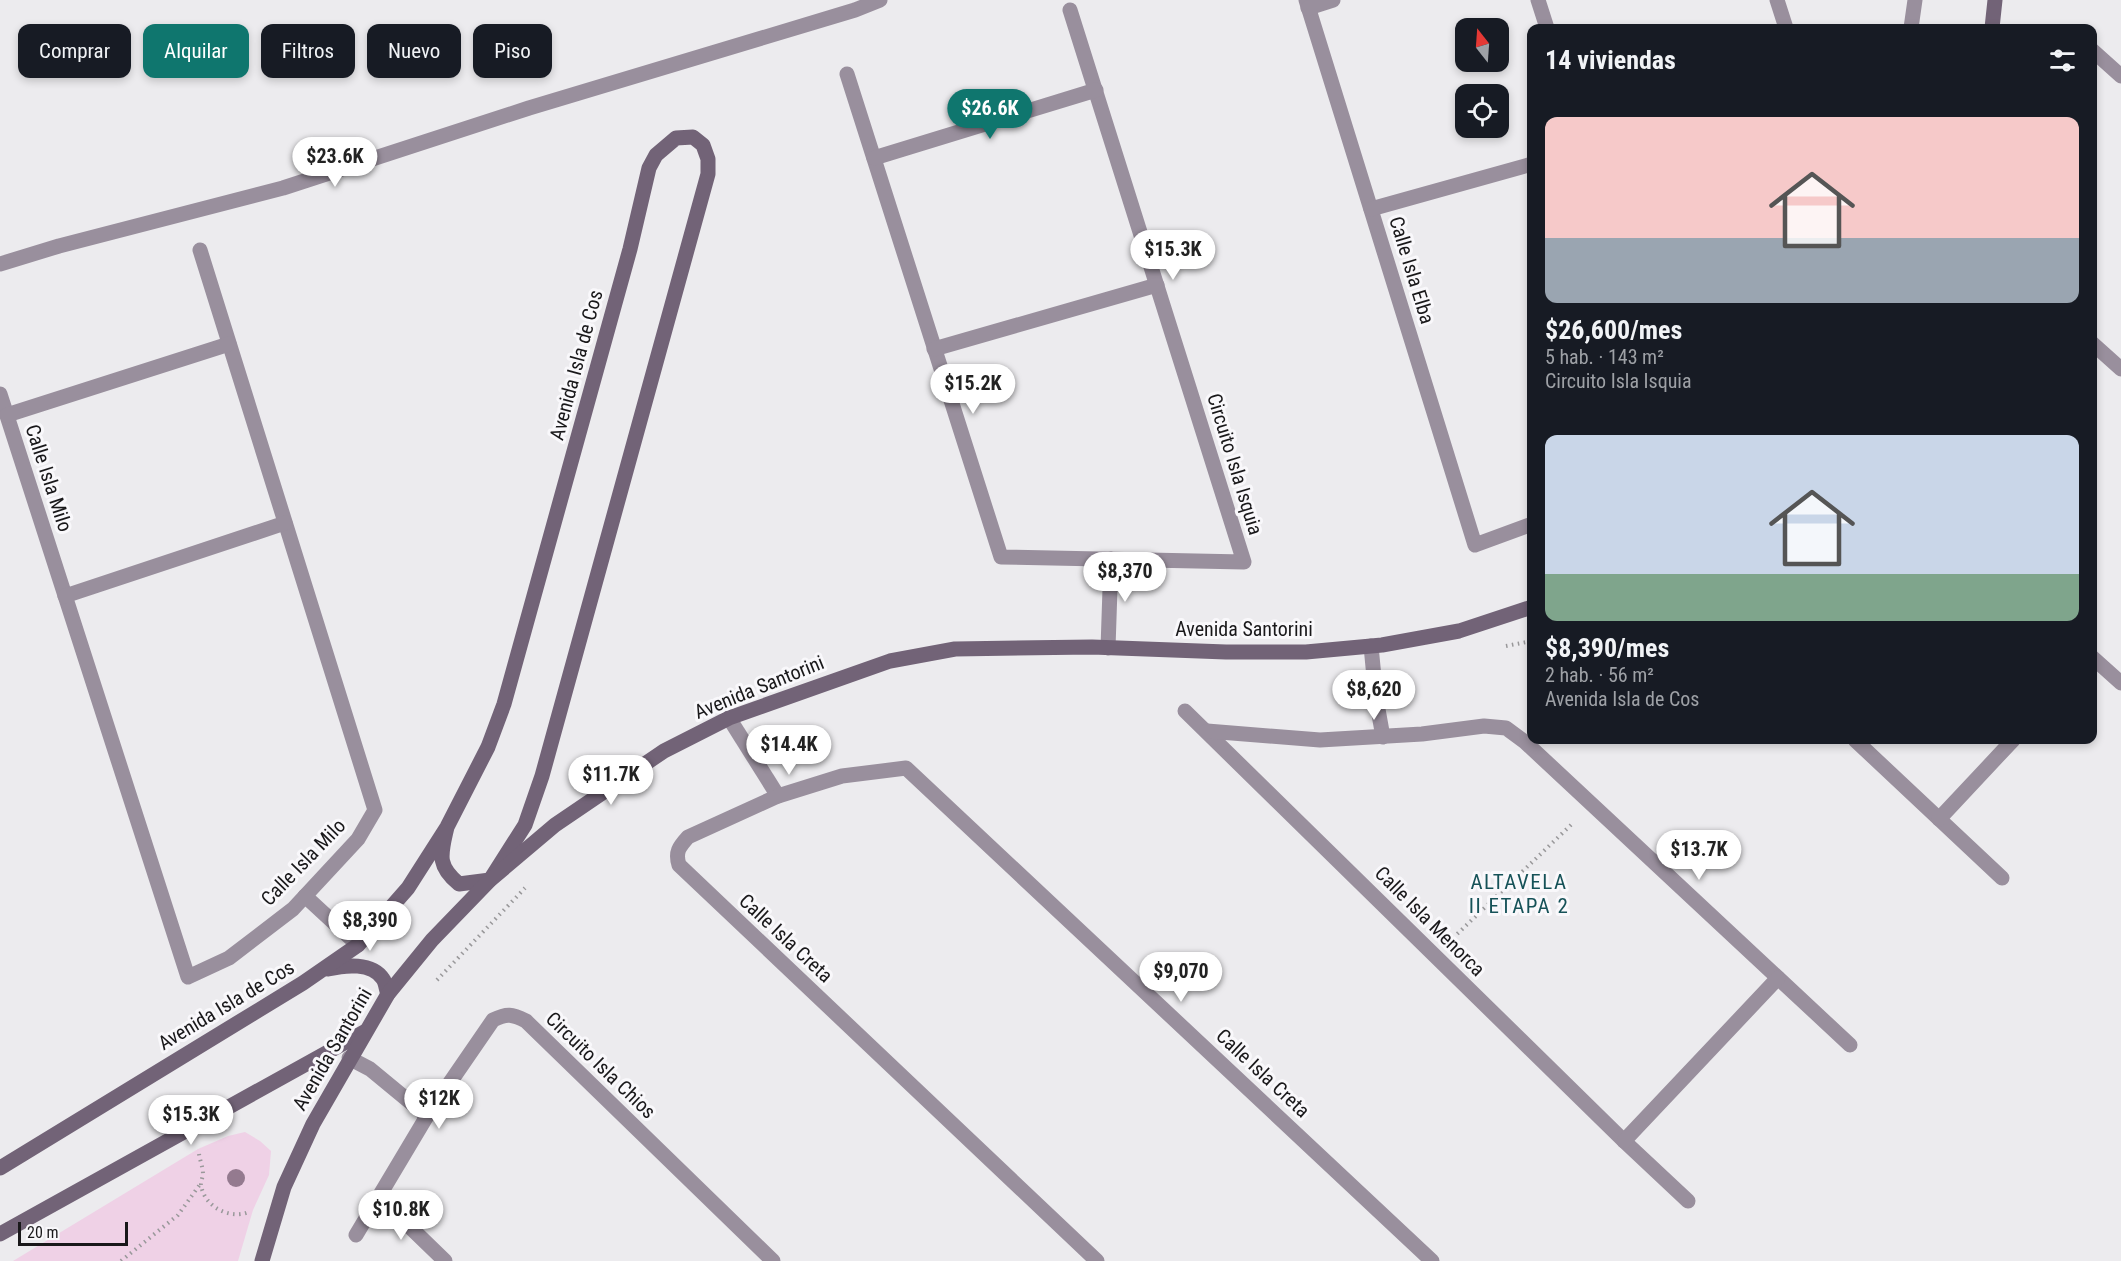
<!DOCTYPE html>
<html lang="es">
<meta charset="utf-8">
<style>
:root{--surface:#171b24;--page:#242831;--text:#f1f3f6;--muted:#9ea1a6;--accent:#0f766e}
body{margin:0;font-family:"Roboto Condensed",sans-serif;background:var(--page);color:var(--text);height:100vh;display:flex;flex-direction:column;font-size:22px;white-space:nowrap}
*{box-sizing:border-box;margin:0}
p{font-size:20px;color:var(--muted)}
.icon{flex:none;width:33px;height:33px;fill:none;stroke:currentColor;stroke-width:2;stroke-linecap:round;stroke-linejoin:round}
.map{position:relative;flex:1;overflow:hidden}
.side{position:absolute;left:1527px;top:24px;width:570px;height:720px;display:flex;flex-direction:column;background:var(--surface);border-radius:12px;box-shadow:0 3px 9px #0003}
.side>*{flex:none}
.guide{position:absolute;left:18px;top:24px;width:570px;height:54px;display:flex;gap:12px}
.needle{width:39px;rotate:343deg}
.fabs{position:absolute;left:1455px;top:18px;display:grid;gap:12px}
.fabs a{display:grid;place-items:center;width:54px;height:54px;border-radius:12px;background:var(--surface);box-shadow:0 3px 9px #0003;font-size:30px}
.scale{position:absolute;left:18px;bottom:15px;width:110px;box-sizing:border-box;padding-left:6px;border:3px solid #19181a;border-top:0;font-size:16px;line-height:21px;white-space:nowrap;color:#19181a;-webkit-text-stroke:4px #f9f8fb;paint-order:stroke}
.price{position:absolute;translate:-50% -51px;padding:0 14px;border-radius:21px;background:#fff;color:#222;font-size:20px;line-height:39px;filter:drop-shadow(0 2px 3px #0008)}
.price::after{content:'';position:absolute;left:50%;top:36px;width:18px;height:14px;margin-left:-9px;background:inherit;clip-path:polygon(0 0,100% 0,50% 100%)}
.price.selected{background:var(--accent);color:#fff}
ul{padding:0;list-style:none}
li{display:grid;align-content:center;gap:12px;height:318px;padding:0 18px}
li span{display:grid;place-items:center;height:186px;border-radius:12px;color:#555}
li>.icon{margin-inline-start:auto}
span .icon{width:108px;height:108px;fill:#fffc;stroke-width:1}
li b{font-size:26px}
h2{display:flex;justify-content:space-between;align-items:center;height:72px;padding:0 18px;font-size:26px}
.tag{padding:0 21px;border-radius:12px;background:var(--surface);box-shadow:0 3px 9px #0003;font-size:21px;line-height:54px}
.tag.selected{background:var(--accent);color:#fff}
.map>svg:first-child{display:block}
.green{fill:#efd1e6}
.lines{fill:none;stroke-linecap:round;stroke-linejoin:round}
.path{stroke:#99989a;stroke-width:4;stroke-dasharray:1.5 4.5;stroke-linecap:butt}
.street{stroke:#998f9d;stroke-width:15}
.secondary{stroke:#726377;stroke-width:15}
.tree{fill:#947a8f}
.labels{text-anchor:middle;dominant-baseline:central;stroke-width:6;stroke-linejoin:round;paint-order:stroke}
.street-label{font-size:20px;fill:#19181a;stroke:#f9f8fb}
.neighbourhood-label{font-size:21px;letter-spacing:1.5px;fill:#165258;stroke:#f9f8fb}
</style>
<div class="map">
<svg width="2121" height="1261" viewBox="0 0 2121 1261">
<rect width="100%" height="100%" fill="#ecebee"/>
<polygon class="green" points="245,1132 260,1141 271,1151 269,1175 253,1210 238,1261 13,1261 198,1149 228,1136"/>
<g class="lines">
<g class="path">
<polyline points="1506,646 1532,641"/>
<polyline points="1453,938 1573,823"/>
<polyline points="437,980 525,888"/>
<path d="M199 1154C200 1160 203 1168 203 1174 203 1175 201 1182 201 1184 203 1206 229 1220 249 1212"/>
<polyline points="121,1261 178,1215 201,1183"/>
</g>
<g class="street">
<polyline points="1306,0 1475,545 1532,524"/>
<polyline points="1538,0 1547,28"/>
<polyline points="1777,0 1786,28"/>
<polyline points="1308,8 1333,0"/>
<polyline points="1911,28 1915,0"/>
<polyline points="2092,50 2121,76"/>
<polyline points="847,74 1001,557 1244,562 1070,10"/>
<polyline points="874,158 1096,90"/>
<polyline points="1371,209 1532,164"/>
<polyline points="0,264 59,246 283,188 529,108 855,10 880,0"/>
<polyline points="2092,343 2121,369"/>
<polyline points="934,349 1157,285"/>
<polyline points="0,394 188,977 229,958 293,909 358,839 375,810 200,250"/>
<polyline points="7,415 229,344"/>
<polyline points="65,596 285,523"/>
<polyline points="1371,646 1376,698 1383,737"/>
<polyline points="1108,648 1111,559"/>
<polyline points="2092,657 2121,683"/>
<polyline points="1185,711 1624,1141 1688,1201"/>
<polyline points="729,718 778,796"/>
<polyline points="1207,731 1320,740 1422,734 1484,726 1506,728 1525,742 1850,1045"/>
<polyline points="1855,740 2002,878"/>
<polyline points="1939,819 2013,740"/>
<polyline points="305,896 358,945"/>
<polyline points="349,1058 370,1069 427,1116"/>
<polyline points="1624,1141 1778,978"/>
<polyline points="380,1198 445,1261"/>
<path d="M356 1235 427 1116 493 1020C507 1013 512 1014 526 1021L773 1261"/>
<path d="M1097 1261 679 865C675 852 679 847 688 837L778 796 842 776 906 768 1432 1261"/>
</g>
<g class="secondary">
<polyline points="1992,28 1995,0"/>
<path d="M328 969C345 965 372 962 383 979 386 983 386 990 388 994"/>
<path d="M0 1168 303 983 358 945 408 888 447 827 488 747 504 704 630 249 649 168 656 155 676 138 693 137 703 145 708 159V174L542 776 525 825 490 880 459 884C436 865 441 854 447 827"/>
<polyline points="0,1234 364,1032"/>
<polyline points="262,1261 284,1187 313,1124 388,994 432,940 490,880 555,825 664,751 729,718 890,661 955,649 1092,647 1226,652 1306,652 1382,645 1459,631 1532,607"/>
</g>
</g>
<circle class="tree" cx="236" cy="1178" r="9"/>
<g class="labels">
<g class="street-label">
<text transform="translate(1412 270) rotate(73)">Calle Isla Elba</text>
<text transform="translate(576 365) rotate(-75)">Avenida Isla de Cos</text>
<text transform="translate(1235 464) rotate(73)">Circuito Isla Isquia</text>
<text transform="translate(49 478) rotate(72)">Calle Isla Milo</text>
<text x="1244" y="629">Avenida Santorini</text>
<text transform="translate(759 687) rotate(-22)">Avenida Santorini</text>
<text transform="translate(303 862) rotate(-46)">Calle Isla Milo</text>
<text transform="translate(1430 921) rotate(45)">Calle Isla Menorca</text>
<text transform="translate(786 938) rotate(43)">Calle Isla Creta</text>
<text transform="translate(226 1005) rotate(-31)">Avenida Isla de Cos</text>
<text transform="translate(332 1049) rotate(-60)">Avenida Santorini</text>
<text transform="translate(601 1065) rotate(44)">Circuito Isla Chios</text>
<text transform="translate(1263 1073) rotate(43)">Calle Isla Creta</text>
</g>
<g class="neighbourhood-label">
<text x="1519" y="882">ALTAVELA<tspan x="1519" dy="24">II ETAPA 2</tspan></text>
</g>
</g>
</svg>
<div class="fabs">
<a><svg class="needle" viewBox="-14 -14 28 28"><path d="M0-13l5 13h-10z" fill="#e53935"/><path d="M0 13l5-13h-10z" fill="#9ea1a6"/></svg></a>
<a><svg class="icon" aria-label="locate" viewBox="0 0 24 24"><circle cx="12" cy="12" r="6"/><path d="M12 2v4M12 18v4M2 12h4M18 12h4"/></svg></a>
</div>
<div class="scale">20 m</div>
<b class="price selected" style="left:990px;top:140px">$26.6K</b>
<b class="price" style="left:335px;top:188px">$23.6K</b>
<b class="price" style="left:1173px;top:281px">$15.3K</b>
<b class="price" style="left:973px;top:415px">$15.2K</b>
<b class="price" style="left:1125px;top:603px">$8,370</b>
<b class="price" style="left:1374px;top:721px">$8,620</b>
<b class="price" style="left:789px;top:776px">$14.4K</b>
<b class="price" style="left:611px;top:806px">$11.7K</b>
<b class="price" style="left:1699px;top:881px">$13.7K</b>
<b class="price" style="left:370px;top:952px">$8,390</b>
<b class="price" style="left:1181px;top:1003px">$9,070</b>
<b class="price" style="left:439px;top:1130px">$12K</b>
<b class="price" style="left:191px;top:1146px">$15.3K</b>
<b class="price" style="left:401px;top:1241px">$10.8K</b>
<div class="guide">
<a class="tag">Comprar</a>
<a class="tag selected">Alquilar</a>
<a class="tag">Filtros</a>
<a class="tag">Nuevo</a>
<a class="tag">Piso</a>
</div>
<section class="side">
<h2>14 viviendas<svg class="icon" aria-label="filters" viewBox="0 0 24 24"><path d="M4 7h16M4 17h16"/><circle cx="9" cy="7" r="2"/><circle cx="15" cy="17" r="2"/></svg></h2>
<ul>
<li><span style="background:linear-gradient(#f6c9c9 65%,#9aa5b1 0)"><svg class="icon" aria-label="home" viewBox="0 0 24 24"><path d="M3 11l9-7 9 7M6 9v11h12V9"/></svg></span><div><b>$26,600/mes</b><p>5 hab. · 143 m²</p><p>Circuito Isla Isquia</p></div></li>
<li><span style="background:linear-gradient(#c9d6e8 75%,#7fa58c 0)"><svg class="icon" aria-label="home" viewBox="0 0 24 24"><path d="M3 11l9-7 9 7M6 9v11h12V9"/></svg></span><div><b>$8,390/mes</b><p>2 hab. · 56 m²</p><p>Avenida Isla de Cos</p></div></li>
</ul>
</section>
</div>
